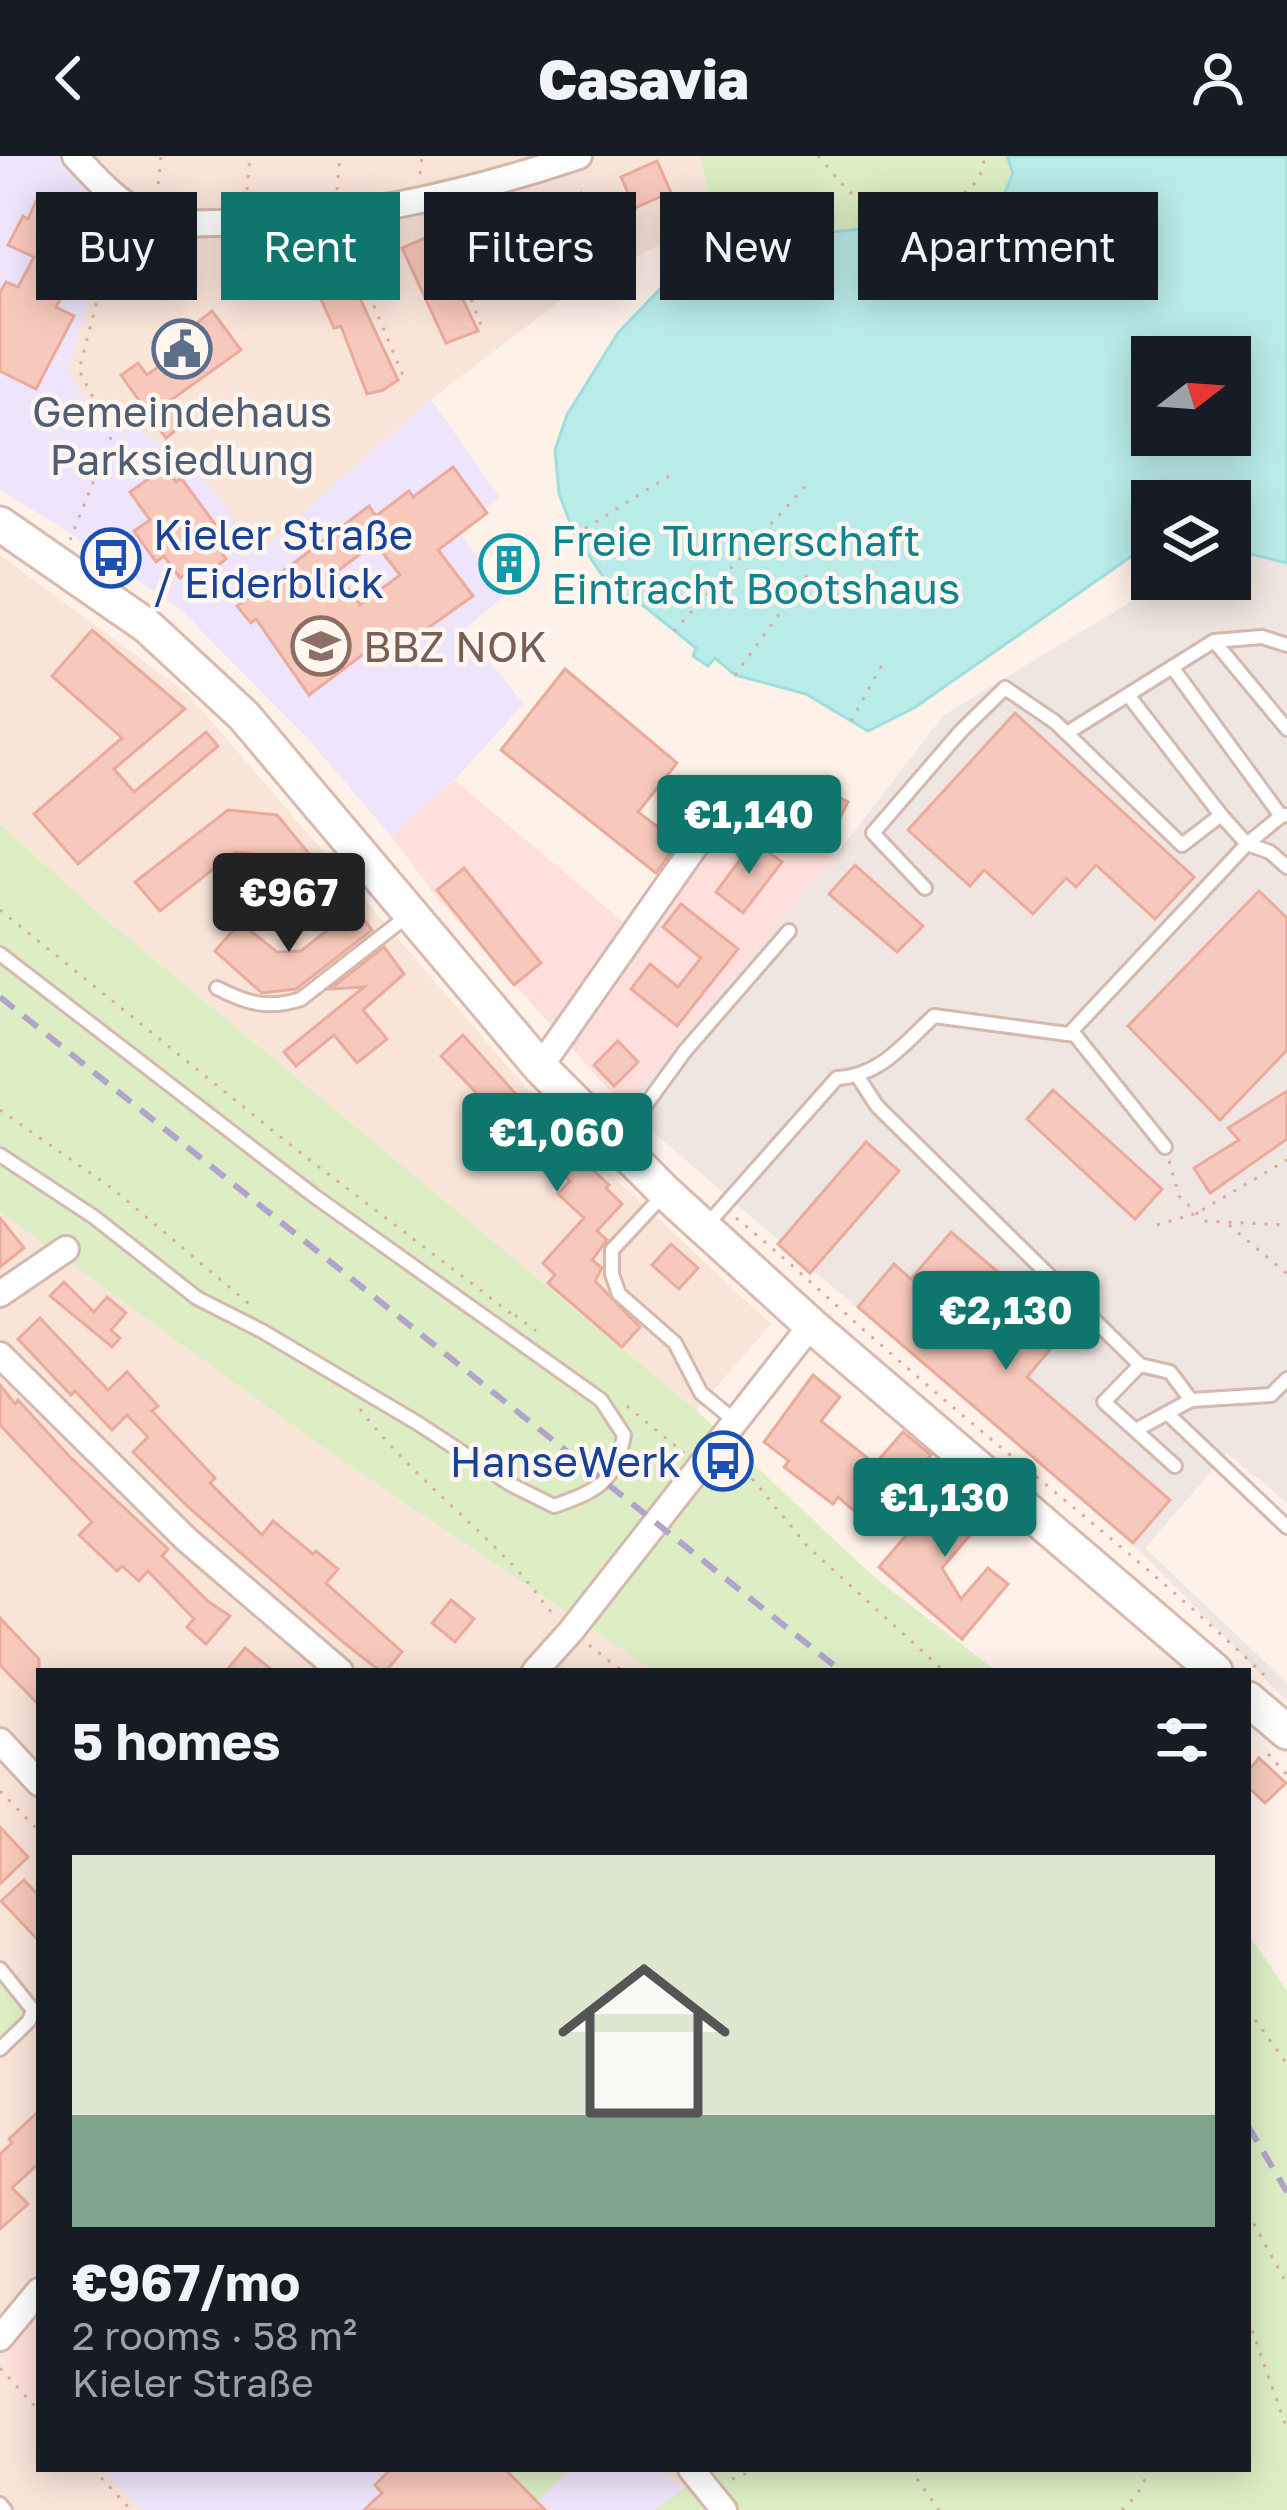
<!DOCTYPE html>
<meta charset="utf-8">
<style>
:root{--surface:#171b24;--page:#242831;--text:#f1f3f6;--muted:#9ea1a6;--accent:#0f766e}
body{margin:0;font-family:"Golos Text",sans-serif;background:var(--page);color:var(--text);height:100vh;display:flex;flex-direction:column;font-size:45px;white-space:nowrap}
*{box-sizing:border-box;margin:0}
p{font-size:39px;color:var(--muted)}
.icon{flex:none;width:66px;height:66px;fill:none;stroke:currentColor;stroke-width:2;stroke-linecap:round;stroke-linejoin:round}
.map{position:relative;flex:1;overflow:hidden}
.side{position:absolute;left:36px;top:1512px;width:1215px;height:804px;display:flex;flex-direction:column;background:var(--surface);border-radius:0px;box-shadow:0 6px 30px #0003}
.side>*{flex:none}
.guide{position:absolute;left:36px;top:36px;width:1215px;height:108px;display:flex;gap:24px}
.needle{width:78px;rotate:73deg}
.fabs{position:absolute;left:1131px;top:180px;display:grid;gap:24px}
.fabs a{display:grid;place-items:center;width:120px;height:120px;border-radius:0px;background:var(--surface);box-shadow:0 6px 30px #0003;font-size:60px}
.price{position:absolute;translate:-50% -102px;padding:0 27px;border-radius:12px;background:var(--accent);color:#fff;font-size:39px;line-height:78px;filter:drop-shadow(0 3px 6px #0008)}
.price::after{content:'';position:absolute;left:50%;top:72px;width:36px;height:27px;margin-left:-18px;background:inherit;clip-path:polygon(0 0,100% 0,50% 100%)}
.price.active{background:#222;color:#fff}
ul{padding:0;list-style:none}
li{display:grid;align-content:center;gap:24px;height:636px;padding:0 36px}
li span{display:grid;place-items:center;height:372px;border-radius:0px;color:#555}
li>.icon{margin-inline-start:auto}
span .icon{width:216px;height:216px;fill:#fffc;stroke-width:1}
li b{font-size:51px}
h2{display:flex;justify-content:space-between;align-items:center;height:144px;padding:0 36px;font-size:51px}
.chip{padding:0 42px;border-radius:0px;background:var(--surface);box-shadow:0 6px 30px #0003;font-size:42px;line-height:108px}
.chip.active{background:var(--accent);color:#fff}
header{display:flex;justify-content:space-between;align-items:center;height:156px;padding:0 36px;background:var(--surface);font-size:54px;font-weight:800}
.map>svg:first-child{display:block}
.residential{fill:#f9e4d8}
.commercial{fill:#ffdfdb}
.industrial{fill:#efe5e1}
.education{fill:#eee4fb}
.green{fill:#ddeec4}
.water{fill:#b9ebe9;stroke:#9ededc;stroke-width:3;fill-rule:evenodd}
.building{fill:#f7c9bc;stroke:#ebaa9b;stroke-width:3;fill-rule:evenodd}
.lines{fill:none;stroke-linecap:round;stroke-linejoin:round}
.lane-casing{stroke:#d5b8ae;stroke-width:18}
.street-casing{stroke:#d5b8ae;stroke-width:30}
.secondary-casing{stroke:#dab9ae;stroke-width:39}
.path{stroke:#ddab9e;stroke-width:3;stroke-dasharray:3 9;stroke-linecap:butt}
.lane{stroke:#fff;stroke-width:12}
.street{stroke:#fff;stroke-width:24}
.secondary{stroke:#fff;stroke-width:33}
.rail{stroke:#b1a3cb;stroke-width:6;stroke-dasharray:18 12;stroke-linecap:butt}
.labels{text-anchor:middle;dominant-baseline:central;stroke-width:9;stroke-linejoin:round;paint-order:stroke}
.service-label{font-size:42px;fill:#4e5e75;stroke:#fff6f0}
.transit-label{font-size:42px;fill:#164399;stroke:#fff6f0;text-anchor:start}
.culture-label{font-size:42px;fill:#0d838f;stroke:#fff6f0;text-anchor:start}
.education-label{font-size:42px;fill:#785e54;stroke:#fff6f0;text-anchor:start}
</style>
<header><svg class="icon" aria-label="back" viewBox="0 0 24 24"><path d="M15 5l-7 7 7 7"/></svg>Casavia<svg class="icon" aria-label="person" viewBox="0 0 24 24"><circle cx="12" cy="8" r="4"/><path d="M4 21q1-7 8-7t8 7"/></svg></header>
<div class="map">
<svg width="1287" height="2354" viewBox="0 0 1287 2354">
<rect width="100%" height="100%" fill="#fef1e8"/>
<g class="residential">
<polygon points="55,0 700,0 714,63 588,124 431,243 259,397 186,300 102,277 68,213 114,59"/>
<polygon points="0,399 188,538 559,970 771,1168 696,1254 97,756 0,668"/>
<polygon points="0,1056 331,1297 654,1515 39,1515 39,1845 0,1804"/>
<polygon points="39,1862 39,2313 712,2313 654,2354 0,2354 0,1901"/>
</g>
<g class="commercial">
<polygon points="454,624 625,767 719,649 836,699 624,951 435,739 391,680"/>
<polygon points="39,2160 39,2243 1,2200"/>
</g>
<polygon class="industrial" points="1230,393 1287,407 1287,1347 1227,1297 1145,1392 1287,1527 1287,1545 1142,1397 624,951 836,699 944,559 1168,423 1230,423"/>
<g class="education">
<polygon points="0,0 55,0 114,59 68,212 101,277 130,271 186,300 259,396 431,243 499,341 459,376 505,439 463,474 524,548 454,624 391,680 310,585 181,454 63,372 0,334"/>
<polygon points="102,2313 662,2313 683,2334 654,2354 141,2354"/>
</g>
<g class="green">
<path d="M700 0H1007L1013 17C981 97 940 66 876 71 860 72 843 76 828 79L809 45 714 63Z"/>
<polygon points="0,668 97,756 696,1254 874,1421 996,1515 654,1515 331,1297 0,1056"/>
<polygon points="1248,1778 1287,1835 1287,2354 654,2354 712,2313 1248,2313"/>
<polygon points="0,1804 39,1845 39,1862 0,1901"/>
<polygon points="505,2313 570,2313 537,2346"/>
</g>
<path class="water" d="M1007 0H1287V407L1230 393V345H1152V386L914 552 868 575 806 538 735 519 715 502 708 510 693 500 696 492 644 450 614 437 575 379 559 338 555 294 567 259 618 177 661 132 720 103 778 82 878 71 955 75 1000 48 1013 17ZM1152 201H1230V279H1152Z"/>
<g class="building">
<polygon points="657,5 671,36 635,52 621,21"/>
<polygon points="581,37 594,66 569,78 556,48"/>
<polygon points="36,45 96,77 56,151 74,160 36,233 0,215 0,137 6,126 18,131 34,101 8,89 23,60 28,63"/>
<polygon points="524,60 545,107 532,121 516,126 493,73"/>
<polygon points="432,79 478,175 446,187 402,92"/>
<polygon points="342,104 398,224 383,234 367,238 341,170 334,172 309,117"/>
<polygon points="212,155 241,194 171,244 186,266 166,282 121,219 138,207 147,219 175,199 168,189"/>
<polygon points="165,311 176,326 181,322 231,390 222,397 226,403 205,419 198,410 180,422 164,400 156,406 134,375 150,364 130,336"/>
<path d="M453 311 487 357 438 394 473 440 376 509 366 496 309 539 256 463 251 467 237 450 369 350 376 360 409 335 413 341ZM375 387 400 419 360 449 336 416Z"/>
<polygon points="505,384 529,414 517,426 508,416 504,420 487,402"/>
<polygon points="92,474 185,553 114,613 134,636 206,576 218,590 78,708 34,658 122,582 52,520"/>
<polygon points="565,513 677,607 638,656 678,686 656,717 501,594"/>
<polygon points="1015,557 1194,721 1155,763 1096,709 1076,731 1066,722 1033,758 984,714 970,730 908,674"/>
<polygon points="821,632 848,646 825,691 795,675"/>
<polygon points="228,654 277,659 320,711 289,736 256,698 235,696 160,755 135,726"/>
<polygon points="754,685 782,706 743,757 716,736"/>
<polygon points="855,709 923,770 897,796 829,738"/>
<polygon points="464,712 541,807 514,829 437,734"/>
<polygon points="1259,735 1287,762 1287,894 1220,964 1128,870"/>
<polygon points="681,748 738,793 677,870 631,833 650,808 678,831 701,802 663,771"/>
<polygon points="355,752 372,774 296,833 262,837 215,795 240,766 277,796 301,795"/>
<polygon points="384,791 404,818 363,854 387,883 357,907 334,879 296,910 284,896 364,831 330,833"/>
<polygon points="463,879 532,956 609,1029 606,1032 622,1048 597,1075 607,1084 592,1104 602,1112 595,1125 640,1171 622,1191 548,1127 555,1119 543,1107 584,1062 558,1038 570,1025 513,975 441,900"/>
<polygon points="618,885 638,906 614,930 594,909"/>
<polygon points="1053,934 1162,1033 1135,1063 1027,963"/>
<polygon points="1287,935 1287,983 1210,1037 1194,1012 1239,984 1228,972"/>
<polygon points="866,986 899,1015 810,1117 778,1088"/>
<polygon points="0,1062 24,1092 0,1111"/>
<polygon points="951,1076 1066,1174 1027,1221 1170,1344 1133,1387 858,1151 894,1108 911,1123"/>
<polygon points="671,1088 698,1112 679,1133 652,1109"/>
<polygon points="64,1126 94,1156 107,1141 126,1157 111,1174 120,1182 112,1191 50,1140"/>
<polygon points="40,1162 108,1234 127,1216 158,1250 152,1255 215,1322 210,1327 262,1379 273,1365 313,1398 316,1395 338,1413 326,1427 402,1496 386,1515 380,1515 343,1486 187,1350 133,1296 148,1281 127,1259 112,1274 75,1235 71,1239 18,1183"/>
<polygon points="813,1219 840,1241 821,1265 875,1308 903,1276 931,1299 871,1369 838,1341 833,1348 784,1311 789,1305 764,1286"/>
<polygon points="0,1229 15,1248 18,1244 70,1301 168,1393 162,1400 209,1446 230,1460 206,1488 187,1471 194,1463 148,1415 139,1425 122,1410 117,1415 79,1379 92,1366 0,1269"/>
<polygon points="956,1321 993,1352 942,1412 961,1443 988,1412 1008,1428 962,1483 879,1411"/>
<polygon points="451,1444 474,1463 455,1486 432,1467"/>
<polygon points="0,1462 39,1503 39,1549 0,1509"/>
<polygon points="245,1492 273,1515 226,1515"/>
<polygon points="1259,1602 1286,1627 1265,1647 1248,1631 1248,1615"/>
<polygon points="0,1671 28,1701 0,1728"/>
<polygon points="24,1724 39,1740 39,1785 1,1745"/>
<polygon points="39,1955 39,2007 12,2032 28,2048 0,2073 0,1998 12,1987 9,1983"/>
<polygon points="391,2313 505,2313 545,2354 364,2354 382,2337 375,2329"/>
</g>
<g class="lines">
<g class="lane-casing">
<g id="lane">
<polyline points="1214,485 1287,573"/>
<polyline points="1172,511 1281,660"/>
<polyline points="1128,539 1221,659"/>
<polyline points="1067,577 1214,485 1262,481 1287,489"/>
<polyline points="925,732 873,677 961,575 1005,532 1055,566 1182,689 1221,659 1247,688 1281,660 1287,659"/>
<path d="M0 798 313 1039 601 1244 624 1279C616 1326 597 1335 554 1350L510 1328 419 1268 262 1175 197 1142 94 1061 0 999"/>
<path d="M217 832C246 847 268 854 301 843L410 758"/>
<polyline points="1069,878 1247,688 1270,696 1287,711"/>
<polyline points="858,921 877,950 1140,1209 1104,1246 1175,1310"/>
<polyline points="618,987 685,895 789,775"/>
<polyline points="665,1037 612,1094 612,1118 619,1138 675,1187 701,1237 735,1265"/>
<path d="M705 1071 837 922C880 920 904 888 934 860L1075 879 1165 991"/>
<polyline points="1140,1209 1170,1216 1191,1244 1271,1239 1287,1223"/>
<polyline points="1168,1258 1287,1371"/>
<polyline points="1136,1274 1191,1244"/>
<polyline points="0,1813 33,1854 29,1865 0,1893"/>
<polyline points="0,2348 5,2354"/>
</g>
</g>
<g class="street-casing">
<g id="street">
<path d="M75 0C98 25 121 51 153 63 173 70 197 67 217 67 341 67 462 39 579 0"/>
<polyline points="540,911 717,659"/>
<polyline points="0,1138 66,1093"/>
<polyline points="0,1199 187,1384 340,1515"/>
<polyline points="535,1515 571,1475 811,1169"/>
<polyline points="0,1585 39,1627"/>
<polyline points="0,2182 39,2135"/>
<polyline points="691,2313 724,2354"/>
</g>
</g>
<g class="secondary-casing">
<g id="secondary">
<polyline points="0,368 147,470 244,560 540,911 666,1037 811,1169 1215,1515"/>
<polyline points="1248,1543 1287,1576"/>
</g>
</g>
<g class="path">
<path d="M818 0C832 14 847 40 867 46 905 57 984 53 984 0"/>
<polyline points="420,18 422,0"/>
<polyline points="337,34 340,0"/>
<polyline points="530,37 558,105"/>
<polyline points="157,40 161,0"/>
<polyline points="246,46 250,0"/>
<polyline points="441,65 484,177"/>
<polyline points="346,83 404,222"/>
<polyline points="720,103 749,127 836,100"/>
<polyline points="575,379 669,320"/>
<polyline points="70,384 112,279 79,214 117,67"/>
<polyline points="614,437 641,417"/>
<polyline points="674,475 810,325"/>
<polyline points="735,519 812,413"/>
<polyline points="851,565 882,509"/>
<polyline points="0,754 298,995 513,1159"/>
<polyline points="0,954 113,1033 254,1152"/>
<polyline points="1169,1005 1179,1040 1205,1065 1287,1069"/>
<path d="M736 1062C789 1105 837 1151 888 1195 1012 1305 1145 1404 1264 1519"/>
<polyline points="1157,1069 1197,1057 1287,1004"/>
<polyline points="1229,1069 1287,1118"/>
<polyline points="515,1159 536,1175"/>
<polyline points="627,1250 684,1297"/>
<path d="M360 1253C407 1315 467 1360 519 1416 532 1430 542 1446 555 1460"/>
<polyline points="737,1304 808,1391 944,1515"/>
<polyline points="589,1489 622,1515"/>
<polyline points="1268,1598 1287,1619"/>
<polyline points="0,1635 39,1675"/>
<polyline points="1248,1854 1287,1908"/>
<polyline points="1248,2057 1287,2128"/>
<polyline points="1248,2163 1287,2273"/>
<polyline points="0,2212 39,2255"/>
<polyline points="93,2313 131,2354"/>
<polyline points="910,2313 939,2354"/>
<polyline points="732,2323 758,2313"/>
<polyline points="1122,2354 1137,2339 1150,2313"/>
</g>
<use href="#lane" class="lane"/>
<use href="#street" class="street"/>
<use href="#secondary" class="secondary"/>
<g class="rail">
<polyline points="0,841 841,1515"/>
<polyline points="1248,1970 1287,2036"/>
</g>
</g>
<defs>
<g id="civic-ring" transform="scale(3)"><circle r="9.5" fill="#fff6f0" stroke="#5c6f8a" stroke-width="1.5"/><path d="M-.6-6.5H3V-4.5H.6V-3L4-1V1h2V6H-6V1h2V-1L-.6-3ZM-1.2 2.5V6h2.4V2.5Z" fill="#5c6f8a"/></g>
<g id="bus-ring" transform="scale(3)"><circle r="9.5" fill="#fff6f0" stroke="#1a4fb4" stroke-width="1.5"/><path d="M-5-6H5V4H4V6H2V4H-2V6H-4V4H-5ZM-3.5-4V0h7V-4ZM-3.5 1.2v1.5H-2V1.2ZM2 1.2v1.5H3.5V1.2Z" fill="#1a4fb4"/></g>
<g id="building-ring" transform="scale(3)"><circle r="9.5" fill="#fff6f0" stroke="#0f9aa8" stroke-width="1.5"/><path d="M-4-6H4V6H1V3H-1V6H-4ZM-2.5-4.3h1.7v1.8h-1.7ZM.8-4.3h1.7v1.8H.8ZM-2.5-1h1.7V.8h-1.7ZM.8-1h1.7V.8H.8Z" fill="#0f9aa8"/></g>
<g id="school-ring" transform="scale(3)"><circle r="9.5" fill="#fff6f0" stroke="#8d6e63" stroke-width="1.5"/><path d="M0-5L7-2L0 1L-7-2ZM-4 1L0 2.5L4 1V4Q0 6-4 4Z" fill="#8d6e63"/></g>
</defs>
<g fill-rule="evenodd">
<use href="#civic-ring" x="182" y="193"/>
<use href="#bus-ring" x="111" y="402"/>
<use href="#building-ring" x="509" y="408"/>
<use href="#school-ring" x="321" y="490"/>
<use href="#bus-ring" x="723" y="1305"/>
</g>
<g class="labels">
<g class="service-label">
<text x="182" y="255">Gemeindehaus<tspan x="182" dy="48">Parksiedlung</tspan></text>
</g>
<g class="transit-label">
<text x="153" y="378">Kieler Straße<tspan x="153" dy="48">/ Eiderblick</tspan></text>
<text x="681" y="1305" text-anchor="end">HanseWerk</text>
</g>
<g class="culture-label">
<text x="551" y="384">Freie Turnerschaft<tspan x="551" dy="48">Eintracht Bootshaus</tspan></text>
</g>
<g class="education-label">
<text x="363" y="490">BBZ NOK</text>
</g>
</g>
</svg>
<div class="fabs">
<a><svg class="needle" viewBox="-14 -14 28 28"><path d="M0-13l5 13h-10z" fill="#e53935"/><path d="M0 13l5-13h-10z" fill="#9ea1a6"/></svg></a>
<a><svg class="icon" aria-label="layers" viewBox="0 0 24 24"><path d="M12 4l9 5-9 5-9-5zM3 14l9 5 9-5"/></svg></a>
</div>
<b class="price" style="left:749px;top:721px">€1,140</b>
<b class="price active" style="left:289px;top:799px">€967</b>
<b class="price" style="left:557px;top:1039px">€1,060</b>
<b class="price" style="left:1006px;top:1217px">€2,130</b>
<b class="price" style="left:945px;top:1404px">€1,130</b>
<div class="guide">
<a class="chip">Buy</a>
<a class="chip active">Rent</a>
<a class="chip">Filters</a>
<a class="chip">New</a>
<a class="chip">Apartment</a>
</div>
<section class="side">
<h2>5 homes<svg class="icon" aria-label="filters" viewBox="0 0 24 24"><path d="M4 7h16M4 17h16"/><circle cx="9" cy="7" r="2"/><circle cx="15" cy="17" r="2"/></svg></h2>
<ul>
<li><span style="background:linear-gradient(#dfe7d0 70%,#7fa58c 0)"><svg class="icon" aria-label="home" viewBox="0 0 24 24"><path d="M3 11l9-7 9 7M6 9v11h12V9"/></svg></span><div><b>€967/mo</b><p>2 rooms · 58 m²</p><p>Kieler Straße</p></div></li>
</ul>
</section>
</div>
